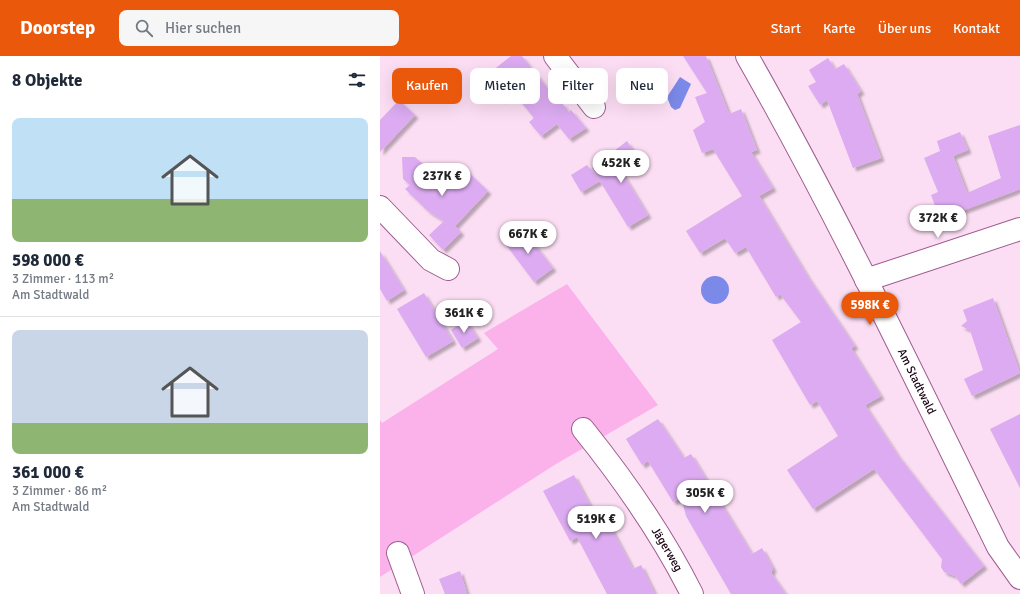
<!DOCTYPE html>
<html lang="de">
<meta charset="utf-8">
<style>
:root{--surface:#fff;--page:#f6f6f7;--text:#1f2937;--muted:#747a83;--line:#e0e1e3;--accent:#ea580c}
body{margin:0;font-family:Signika,sans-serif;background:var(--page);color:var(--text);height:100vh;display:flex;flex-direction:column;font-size:15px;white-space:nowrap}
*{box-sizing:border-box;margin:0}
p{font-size:13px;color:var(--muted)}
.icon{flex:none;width:22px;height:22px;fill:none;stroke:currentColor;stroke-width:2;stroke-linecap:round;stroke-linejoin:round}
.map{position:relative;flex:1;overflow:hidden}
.drawer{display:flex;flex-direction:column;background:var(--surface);width:380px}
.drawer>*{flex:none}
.hud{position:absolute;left:12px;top:12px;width:380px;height:36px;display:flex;gap:8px}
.price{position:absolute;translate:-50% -34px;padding:0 9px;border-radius:14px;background:#fff;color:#222;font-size:13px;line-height:26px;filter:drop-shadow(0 1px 2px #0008)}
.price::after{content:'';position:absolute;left:50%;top:24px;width:12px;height:9px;margin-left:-6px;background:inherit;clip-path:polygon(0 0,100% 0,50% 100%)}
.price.selected{background:var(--accent);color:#fff}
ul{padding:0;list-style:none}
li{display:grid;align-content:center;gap:8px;height:212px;padding:0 12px}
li+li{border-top:1px solid var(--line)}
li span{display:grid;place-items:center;height:124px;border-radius:8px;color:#555}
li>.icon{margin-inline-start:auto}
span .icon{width:72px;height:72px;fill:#fffc;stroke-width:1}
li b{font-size:17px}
h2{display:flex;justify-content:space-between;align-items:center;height:48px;padding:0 12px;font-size:17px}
.pill{padding:0 14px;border-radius:8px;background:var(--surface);box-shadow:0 4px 16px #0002;font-size:14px;line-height:36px}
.pill.selected{background:var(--accent);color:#fff}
header{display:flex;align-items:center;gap:24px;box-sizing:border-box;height:56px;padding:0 20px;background:var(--accent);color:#fff}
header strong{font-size:19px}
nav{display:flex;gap:22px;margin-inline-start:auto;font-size:14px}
.search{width:280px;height:36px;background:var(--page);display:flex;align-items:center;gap:10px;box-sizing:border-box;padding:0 14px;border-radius:8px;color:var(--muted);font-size:15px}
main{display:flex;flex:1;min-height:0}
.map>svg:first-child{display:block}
.green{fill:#fbb1e9}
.water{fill:#7b89e8}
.building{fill:#dcabf1;filter:url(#shadow)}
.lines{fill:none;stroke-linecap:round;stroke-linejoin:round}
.minor-casing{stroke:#9f5c90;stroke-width:24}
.minor{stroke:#fff;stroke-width:22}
.labels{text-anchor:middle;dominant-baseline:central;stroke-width:3;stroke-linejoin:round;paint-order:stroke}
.street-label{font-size:12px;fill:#1a0315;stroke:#f5f5f5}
</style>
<header>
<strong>Doorstep</strong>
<div class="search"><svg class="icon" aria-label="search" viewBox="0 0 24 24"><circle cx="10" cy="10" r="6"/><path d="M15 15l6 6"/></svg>Hier suchen</div>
<nav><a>Start</a><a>Karte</a><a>Über uns</a><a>Kontakt</a></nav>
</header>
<main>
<section class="drawer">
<h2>8 Objekte<svg class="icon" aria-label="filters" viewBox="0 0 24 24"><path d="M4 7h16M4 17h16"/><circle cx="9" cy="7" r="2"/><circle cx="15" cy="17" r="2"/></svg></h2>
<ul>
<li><span style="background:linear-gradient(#bfe0f5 65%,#8fb573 0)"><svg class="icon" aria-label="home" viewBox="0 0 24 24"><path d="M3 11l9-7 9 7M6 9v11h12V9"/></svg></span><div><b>598 000 €</b><p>3 Zimmer · 113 m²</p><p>Am Stadtwald</p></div></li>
<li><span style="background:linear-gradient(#c9d6e8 75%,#8fb573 0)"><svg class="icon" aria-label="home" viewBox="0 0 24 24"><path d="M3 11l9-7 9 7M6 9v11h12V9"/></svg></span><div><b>361 000 €</b><p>3 Zimmer · 86 m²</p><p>Am Stadtwald</p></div></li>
</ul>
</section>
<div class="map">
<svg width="640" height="538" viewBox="0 0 640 538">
<defs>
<filter id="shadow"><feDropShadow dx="3.5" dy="3.5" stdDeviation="1" flood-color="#0004"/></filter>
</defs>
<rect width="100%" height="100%" fill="#fcdef4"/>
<polygon class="green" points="187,228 278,349 176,408 0,521 0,364 2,367 118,293 104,277"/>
<g class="water">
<polygon points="300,21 311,28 300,52 295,54 291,51 287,41"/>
<circle cx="335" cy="234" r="14"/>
</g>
<g class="building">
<polygon points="131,0 142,0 180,48 182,47 189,56 191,54 206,72 189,83 177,68 161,80 149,66 154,62 132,35 122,44 103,22"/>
<polygon points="303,0 326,0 349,58 361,53 377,94 371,96 393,132 379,140 428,221 475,290 471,292 501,340 485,349 517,398 604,510 581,528 575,520 564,516 561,511 562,503 494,413 433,453 407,414 458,380 437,345 430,349 392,284 421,266 400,238 396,241 366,191 355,197 345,182 320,197 306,175 362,140 333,93 322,97 313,74 325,66 315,41 327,37"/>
<polygon points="448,2 455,13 464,8 481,35 477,38 501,102 473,112 447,44 440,49 428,30 436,26 429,14"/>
<polygon points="19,44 35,59 0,96 0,64"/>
<polygon points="640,69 640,133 560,163 551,139 558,136 544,102 560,95 557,85 580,76 588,94 573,100 587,137 621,122 608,80"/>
<polygon points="247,85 258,102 240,113 268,159 248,171 212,112"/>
<polygon points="22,101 35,101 68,131 85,113 108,135 75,170 81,176 63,194 49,179 64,165 48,155 25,133 30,129 23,123"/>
<polygon points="207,109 220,125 201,136 191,119"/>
<polygon points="142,172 173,212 154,226 124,186"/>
<polygon points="0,195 24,234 7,245 0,233"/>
<polygon points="44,237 73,285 46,301 17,253"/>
<polygon points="613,242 640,317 592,340 584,323 603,314 590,274 581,270 587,265 583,254"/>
<polygon points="86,264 98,282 82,292 71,274"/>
<polygon points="640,358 640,432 610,373"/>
<polygon points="278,363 304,402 311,398 372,498 382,492 393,512 391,517 406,538 351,538 306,460 301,441 293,446 268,405 262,409 246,383"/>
<polygon points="194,419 220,468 227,464 253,513 261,509 275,538 227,538 197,481 190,485 163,435"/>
<polygon points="80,515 87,538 65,538 59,523"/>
</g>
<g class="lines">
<g class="minor-casing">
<g id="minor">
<polyline points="175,0 214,51"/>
<path id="s1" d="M367 0C458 160 537 326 618 491L640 522"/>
<polyline points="0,151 51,204 68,213"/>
<polyline points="486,224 640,173"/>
<path id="s2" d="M203 373C244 424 283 480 312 538"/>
<polyline points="18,497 33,538"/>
</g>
</g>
<use href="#minor" class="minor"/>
</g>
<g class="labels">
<g class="street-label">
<text stroke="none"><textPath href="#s1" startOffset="367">Am Stadtwald</textPath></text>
<text stroke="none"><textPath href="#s2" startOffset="147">Jägerweg</textPath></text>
</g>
</g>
</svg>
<b class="price" style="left:241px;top:128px">452K €</b>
<b class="price" style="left:62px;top:141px">237K €</b>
<b class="price" style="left:558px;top:183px">372K €</b>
<b class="price" style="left:148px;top:199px">667K €</b>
<b class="price selected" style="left:490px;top:270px">598K €</b>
<b class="price" style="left:84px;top:278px">361K €</b>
<b class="price" style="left:325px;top:458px">305K €</b>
<b class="price" style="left:216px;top:484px">519K €</b>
<div class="hud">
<a class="pill selected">Kaufen</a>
<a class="pill">Mieten</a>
<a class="pill">Filter</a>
<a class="pill">Neu</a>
</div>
</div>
</main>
